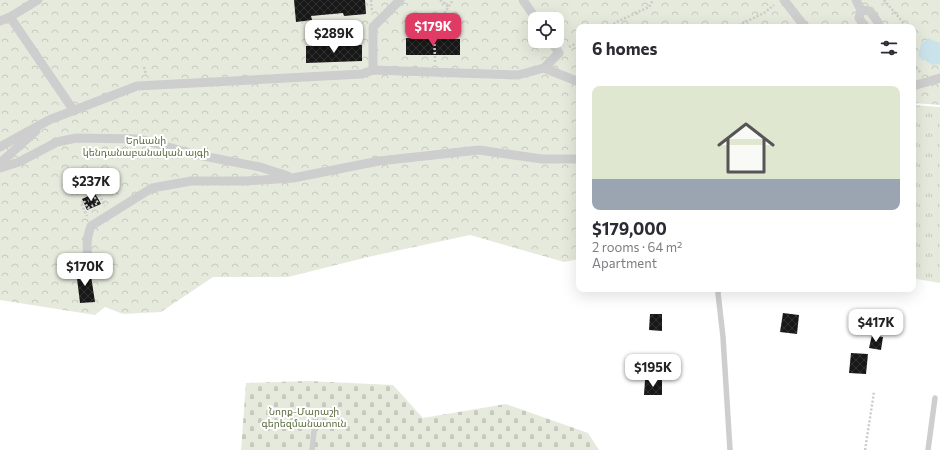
<!DOCTYPE html>
<meta charset="utf-8">
<style>
:root{--surface:#fff;--page:#f7f7f7;--text:#2b2b33;--muted:#7c7c81;--accent:#e03b65}
body{margin:0;font-family:Commissioner,"Noto Sans Armenian",sans-serif;background:var(--page);color:var(--text);height:100vh;display:flex;flex-direction:column;font-size:15px;white-space:nowrap}
*{box-sizing:border-box;margin:0}
p{font-size:13px;color:var(--muted)}
.icon{flex:none;width:22px;height:22px;fill:none;stroke:currentColor;stroke-width:2;stroke-linecap:round;stroke-linejoin:round}
.map{position:relative;flex:1;overflow:hidden}
.details{position:absolute;left:576px;top:24px;width:340px;height:268px;display:flex;flex-direction:column;background:var(--surface);border-radius:8px;box-shadow:0 4px 16px #0002}
.details>*{flex:none}
.tools{position:absolute;left:528px;top:12px;display:grid;gap:8px}
.tools a{display:grid;place-items:center;width:36px;height:36px;border-radius:8px;background:var(--surface);box-shadow:0 4px 16px #0002;font-size:20px}
.price{position:absolute;translate:-50% -34px;padding:0 9px;border-radius:8px;background:#fff;color:#222;font-size:13px;line-height:26px;filter:drop-shadow(0 1px 2px #0008)}
.price::after{content:'';position:absolute;left:50%;top:24px;width:12px;height:9px;margin-left:-6px;background:inherit;clip-path:polygon(0 0,100% 0,50% 100%)}
.price.on{background:var(--accent);color:#fff}
ul{padding:0;list-style:none}
li{display:grid;align-content:center;gap:8px;height:212px;padding:0 16px}
li span{display:grid;place-items:center;height:124px;border-radius:8px;color:#555}
li>.icon{margin-inline-start:auto}
span .icon{width:72px;height:72px;fill:#fffc;stroke-width:1}
li b{font-size:17px}
h2{display:flex;justify-content:space-between;align-items:center;height:48px;padding:0 16px;font-size:17px}
.map>svg:first-child{display:block}
.grass{fill:url(#grass-tufts)}
.forest{fill:url(#forest-crowns);fill-rule:evenodd}
.cemetery{fill:url(#cemetery-stones)}
.water{fill:#cae3ea}
.building{fill:url(#building-cross-hatch)}
.lines{fill:none;stroke-linecap:round;stroke-linejoin:round}
.path{stroke:#cbcbcb;stroke-width:2.5;stroke-dasharray:2 2;stroke-linecap:butt}
.service{stroke:#cecece;stroke-width:5.5}
.pedestrian{stroke:#cecece;stroke-width:9}
.labels{text-anchor:middle;dominant-baseline:central;stroke-width:4;stroke-linejoin:round;paint-order:stroke}
.park-label{font-size:10px;fill:#5c6c3f;stroke:#fff}
</style>
<div class="map">
<svg width="940" height="450" viewBox="0 0 940 450">
<defs>
<pattern id="grass-tufts" width="24" height="20" patternUnits="userSpaceOnUse"><rect width="24" height="20" fill="#e6eadd"/><path d="M3 7l-1-3M5 7V3M7 7l1-3M15 17l-1-3M17 17v-4M19 17l1-3" fill="none" stroke="#c6c9be"/></pattern>
<pattern id="forest-crowns" width="20" height="18" patternUnits="userSpaceOnUse"><rect width="20" height="18" fill="#e6eadd"/><path d="M2 6a3 3 0 1 1 6 0M12 15a3 3 0 1 1 6 0" fill="none" stroke="#c6c9be"/></pattern>
<pattern id="cemetery-stones" width="16" height="16" patternUnits="userSpaceOnUse"><rect width="16" height="16" fill="#e6eadd"/><path d="M2 7V4a2 2 0 0 1 4 0v3zM10 15v-3a2 2 0 0 1 4 0v3z" fill="#c6c9be"/></pattern>
<pattern id="building-cross-hatch" width="8" height="8" patternUnits="userSpaceOnUse"><rect width="8" height="8" fill="#181818"/><path d="M0 0l8 8M0 8l8-8" fill="none" stroke="#313131"/></pattern>
</defs>
<rect width="100%" height="100%" fill="#fff"/>
<polygon class="grass" points="913,105 940,107 940,283 917,279 913,275"/>
<path class="forest" d="M0 0H940V105L913 103V27H579V259L564 262 470 235 368 257 288 277H213L161 312 123 314 105 307 95 315 0 300ZM535 19H557V41H535Z"/>
<polygon class="cemetery" points="307,381 393,385 423,418 506,404 588,433 599,450 241,450 246,383"/>
<polygon class="water" points="928,38 940,43 940,64 932,65 918,56 921,44"/>
<g class="building">
<polygon points="294,0 365,0 366,14 344,16 343,13 311,16 312,20 296,22"/>
<polygon points="406,38 460,39 460,55 406,55"/>
<polygon points="362,45 362,61 306,63 306,46"/>
<polygon points="95,193 101,204 87,210 82,199"/>
<polygon points="87,269 88,274 91,276 95,302 80,303 76,270"/>
<polygon points="783,313 799,315 797,334 780,332"/>
<polygon points="650,314 662,314 662,331 649,330"/>
<polygon points="872,335 883,337 881,350 869,348"/>
<polygon points="851,353 868,354 866,374 849,373"/>
<polygon points="645,380 662,380 662,395 644,395"/>
</g>
<g class="lines">
<g class="path">
<polyline points="371,0 372,12"/>
<polyline points="440,0 449,7"/>
<polyline points="884,0 907,27"/>
<polyline points="606,27 649,7 653,0"/>
<polyline points="735,27 764,13 774,5"/>
<polyline points="913,34 915,36 913,45"/>
<polyline points="569,47 579,42"/>
<polyline points="435,62 434,29 453,0"/>
<polyline points="913,65 921,73"/>
<polyline points="144,67 146,75"/>
<polyline points="96,195 99,194 105,206"/>
<polyline points="83,201 81,203 87,216"/>
<polyline points="84,201 88,208 98,203 95,198 88,201"/>
<polyline points="865,450 874,392"/>
</g>
<g class="service">
<polyline points="719,289 718,293 723,337 730,450"/>
<polyline points="312,450 316,413"/>
<polyline points="928,450 935,398"/>
</g>
<g class="pedestrian">
<polyline points="523,0 536,19"/>
<polyline points="784,0 805,27"/>
<polyline points="856,0 861,10 859,18 865,27"/>
<polyline points="861,10 870,11 879,24 878,27"/>
<polyline points="10,17 38,0"/>
<polyline points="0,21 10,17 74,111"/>
<polyline points="544,68 559,53 551,41"/>
<polyline points="373,70 373,27 400,0"/>
<polyline points="913,86 940,78"/>
<polyline points="0,147 49,120 137,86 362,74 373,70 518,75 544,68 579,82"/>
<polyline points="0,163 36,131"/>
<polyline points="0,168 19,162 57,142 76,138 140,139 193,154 260,167 288,176"/>
<path d="M93 270C92 264 89 260 88 255 86 246 88 234 91 226L152 188 191 181H246L293 178 379 161 479 150 542 159H579"/>
</g>
</g>
<g class="labels">
<g class="park-label">
<text x="146" y="140">Երևանի<tspan x="146" dy="12">կենդանաբանական այգի</tspan></text>
<text x="304" y="411">Նորք-Մարաշի<tspan x="304" dy="12">գերեզմանատուն</tspan></text>
</g>
</g>
</svg>
<div class="tools">
<a><svg class="icon" aria-label="locate" viewBox="0 0 24 24"><circle cx="12" cy="12" r="6"/><path d="M12 2v4M12 18v4M2 12h4M18 12h4"/></svg></a>
</div>
<b class="price on" style="left:433px;top:47px">$179K</b>
<b class="price" style="left:334px;top:54px">$289K</b>
<b class="price" style="left:91px;top:202px">$237K</b>
<b class="price" style="left:85px;top:287px">$170K</b>
<b class="price" style="left:876px;top:343px">$417K</b>
<b class="price" style="left:653px;top:388px">$195K</b>
<section class="details">
<h2>6 homes<svg class="icon" aria-label="filters" viewBox="0 0 24 24"><path d="M4 7h16M4 17h16"/><circle cx="9" cy="7" r="2"/><circle cx="15" cy="17" r="2"/></svg></h2>
<ul>
<li><span style="background:linear-gradient(#dfe7d0 75%,#9aa5b1 0)"><svg class="icon" aria-label="home" viewBox="0 0 24 24"><path d="M3 11l9-7 9 7M6 9v11h12V9"/></svg></span><div><b>$179,000</b><p>2 rooms · 64 m²</p><p>Apartment</p></div></li>
</ul>
</section>
</div>
